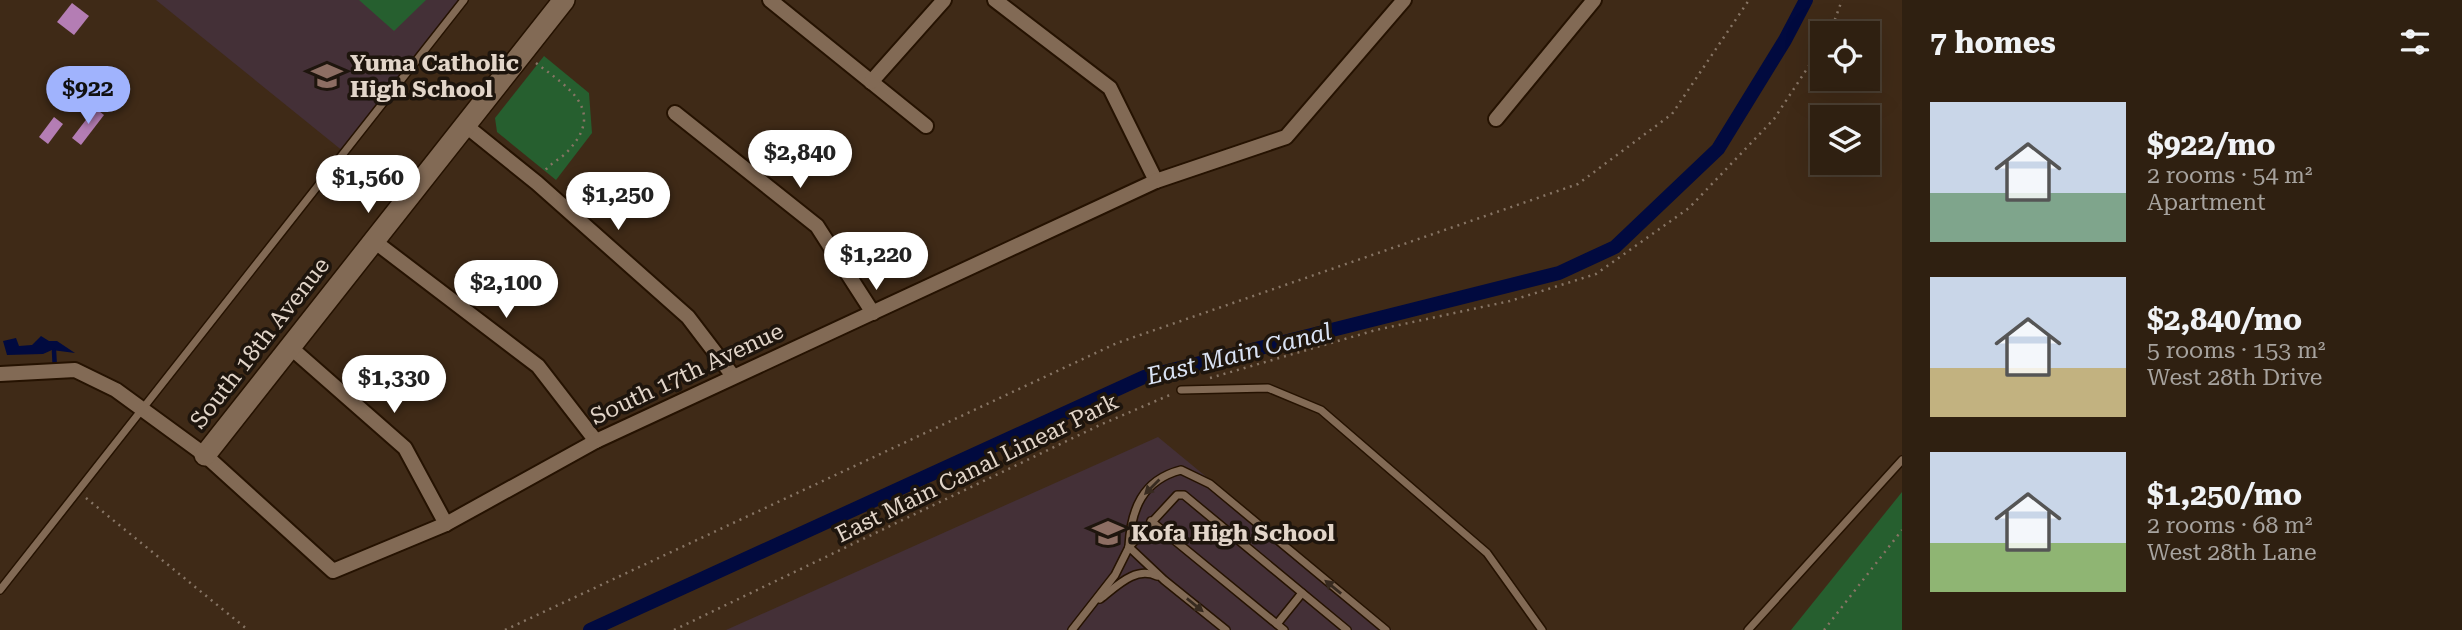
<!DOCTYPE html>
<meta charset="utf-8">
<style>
:root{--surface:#2f2011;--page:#3b2d1f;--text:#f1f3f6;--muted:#a7a39f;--line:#4a3e31;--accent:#a0b3fd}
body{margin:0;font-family:"Roboto Serif",serif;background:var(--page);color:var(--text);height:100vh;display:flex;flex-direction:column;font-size:26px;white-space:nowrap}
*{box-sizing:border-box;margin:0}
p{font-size:23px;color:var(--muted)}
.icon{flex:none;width:38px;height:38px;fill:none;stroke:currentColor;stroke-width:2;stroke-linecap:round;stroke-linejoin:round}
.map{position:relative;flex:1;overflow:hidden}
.panel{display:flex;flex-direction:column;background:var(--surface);width:560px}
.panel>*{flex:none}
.buttons{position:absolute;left:1810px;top:21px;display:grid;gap:14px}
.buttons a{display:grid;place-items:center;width:70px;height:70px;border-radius:0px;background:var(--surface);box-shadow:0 7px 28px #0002,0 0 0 2px var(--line);font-size:35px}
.price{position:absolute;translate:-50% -60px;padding:0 16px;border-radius:24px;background:#fff;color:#222;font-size:23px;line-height:46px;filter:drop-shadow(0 2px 4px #0008)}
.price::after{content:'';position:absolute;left:50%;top:42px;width:21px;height:16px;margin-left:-10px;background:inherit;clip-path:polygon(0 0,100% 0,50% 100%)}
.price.selected{background:var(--accent);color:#111}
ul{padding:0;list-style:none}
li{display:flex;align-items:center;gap:21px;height:175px;padding:0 28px}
li span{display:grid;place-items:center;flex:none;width:196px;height:140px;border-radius:0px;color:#555}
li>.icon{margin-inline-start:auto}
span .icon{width:84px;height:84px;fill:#fffc;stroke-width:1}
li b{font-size:30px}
h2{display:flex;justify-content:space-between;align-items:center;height:84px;padding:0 28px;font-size:30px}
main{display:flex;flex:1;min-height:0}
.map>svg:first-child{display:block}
.education{fill:#443037}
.green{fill:#265f2f}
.water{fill:#010a3f}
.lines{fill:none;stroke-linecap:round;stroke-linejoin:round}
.stream{stroke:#010a3f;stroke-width:4.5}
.canal{stroke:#010a3f;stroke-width:14}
.building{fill:#b47db4}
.lane-casing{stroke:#251201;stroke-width:10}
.street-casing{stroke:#251201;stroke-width:18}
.secondary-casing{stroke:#251201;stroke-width:24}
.path{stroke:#877565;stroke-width:2.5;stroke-dasharray:2 5;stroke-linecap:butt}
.lane{stroke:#826a55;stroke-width:7}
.street{stroke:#826a55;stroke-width:14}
.secondary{stroke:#826a55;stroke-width:21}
.oneway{fill:#372a1f}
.labels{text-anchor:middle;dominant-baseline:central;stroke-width:7;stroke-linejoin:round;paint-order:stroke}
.poi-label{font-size:23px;font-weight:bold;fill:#e2d5c9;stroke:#1e150d;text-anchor:start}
.street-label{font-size:23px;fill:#e2d5c9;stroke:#1e150d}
.water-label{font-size:24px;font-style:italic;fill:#d9e2f4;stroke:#1e150d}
</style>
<main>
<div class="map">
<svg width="1902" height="630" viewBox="0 0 1902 630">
<rect width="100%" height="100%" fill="#3f2a17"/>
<g class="education">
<polygon points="156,0 464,0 344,152"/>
<polygon points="1158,437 1392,630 726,630"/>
</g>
<g class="green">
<polygon points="359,0 426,0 394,31"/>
<polygon points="544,56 589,93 592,133 556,180 497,132 495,118"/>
<polygon points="1902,492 1902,630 1791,630"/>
</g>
<polygon class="water" points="41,336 49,341 57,341 75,353 52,350 43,354 7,355 3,341 16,338 19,346 32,345"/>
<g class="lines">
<polyline class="stream" points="54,351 55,370"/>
<polyline class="canal" points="590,630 1144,377 1559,273 1615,247 1718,149 1785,40 1806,0"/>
</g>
<g class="building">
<polygon points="72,3 89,16 74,35 57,22"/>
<polygon points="95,108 104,115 81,145 72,138"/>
<polygon points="54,117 63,124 48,144 39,137"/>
</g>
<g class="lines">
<g class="lane-casing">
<g id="lane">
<polyline points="1181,390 1268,388 1321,410 1487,553 1542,630"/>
<polyline points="1151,521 1284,630"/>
<path d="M1129 546C1131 510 1142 480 1181 470L1210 484 1386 630"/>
<polyline points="1129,547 1164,580 1226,630"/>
<polyline points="0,590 464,0"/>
<path d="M1100 599C1117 586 1135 566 1157 576"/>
<polyline points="1277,624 1302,593"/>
<polyline points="1072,630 1115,575 1129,547 1177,495 1184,495 1347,630"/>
<polyline points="1748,630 1902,460"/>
</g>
</g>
<g class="street-casing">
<g id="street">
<polyline points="770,0 926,126"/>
<polyline points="995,0 1110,88 1156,181"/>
<polyline points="871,82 944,0"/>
<polyline points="675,113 817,226 873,313"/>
<polyline points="1496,119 1594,0"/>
<polyline points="465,125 537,183 688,317 733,376"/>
<polyline points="374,241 538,366 596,441"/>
<polyline points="290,347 405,448 446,524"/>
<polyline points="0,374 75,370 116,390 205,455 333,571 446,524 596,441 1156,181 1286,137 1404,0"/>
</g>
</g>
<g class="secondary-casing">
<polyline id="secondary" points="205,455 564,0"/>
</g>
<g class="path">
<polyline points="1830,33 1842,0"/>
<path d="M536 63C569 88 606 110 568 151 561 159 550 163 544 172"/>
<polyline points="1210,378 1376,330 1510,301 1596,274 1689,208 1774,119 1822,46"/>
<polyline points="86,498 248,630"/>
<polyline points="505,630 1117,343 1578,184 1672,114 1749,0"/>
<polyline points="674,630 1102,424 1172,394"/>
<polyline points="1824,630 1902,530"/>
</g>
<use href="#lane" class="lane"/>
<use href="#street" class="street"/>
<use href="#secondary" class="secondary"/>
</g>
<defs><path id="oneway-solid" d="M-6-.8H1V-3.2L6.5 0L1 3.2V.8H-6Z" transform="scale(1.75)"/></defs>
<g class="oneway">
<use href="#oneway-solid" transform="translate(1152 487) rotate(135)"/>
<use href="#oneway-solid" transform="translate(1333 587) rotate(-141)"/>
<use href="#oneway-solid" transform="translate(1195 605) rotate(39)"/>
</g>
<defs>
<g id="school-bare" transform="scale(2.415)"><path d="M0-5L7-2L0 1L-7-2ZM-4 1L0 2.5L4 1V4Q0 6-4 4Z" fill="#8d6e63" stroke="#1e150d" stroke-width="2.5" paint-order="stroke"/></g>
</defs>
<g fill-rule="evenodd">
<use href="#school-bare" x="327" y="76"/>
<use href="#school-bare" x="1108" y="533"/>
</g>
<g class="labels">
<g class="poi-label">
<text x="350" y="63">Yuma Catholic<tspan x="350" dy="26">High School</tspan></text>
<text x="1131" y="533">Kofa High School</text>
</g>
<g class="street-label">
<text transform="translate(260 343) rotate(-52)">South 18th Avenue</text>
<text transform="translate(687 374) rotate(-25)">South 17th Avenue</text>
<text transform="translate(977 468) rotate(-26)">East Main Canal Linear Park</text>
</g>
<g class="water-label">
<text transform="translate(1239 354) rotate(-14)">East Main Canal</text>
</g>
</g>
</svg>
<div class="buttons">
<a><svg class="icon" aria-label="locate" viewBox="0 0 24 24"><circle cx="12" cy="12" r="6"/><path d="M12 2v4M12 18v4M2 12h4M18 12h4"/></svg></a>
<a><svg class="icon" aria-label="layers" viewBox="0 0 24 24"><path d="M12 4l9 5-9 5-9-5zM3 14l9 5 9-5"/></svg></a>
</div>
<b class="price selected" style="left:88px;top:126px">$922</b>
<b class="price" style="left:800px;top:190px">$2,840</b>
<b class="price" style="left:368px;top:215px">$1,560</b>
<b class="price" style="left:618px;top:232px">$1,250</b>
<b class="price" style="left:876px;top:292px">$1,220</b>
<b class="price" style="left:506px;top:320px">$2,100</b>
<b class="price" style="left:394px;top:415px">$1,330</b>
</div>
<section class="panel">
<h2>7 homes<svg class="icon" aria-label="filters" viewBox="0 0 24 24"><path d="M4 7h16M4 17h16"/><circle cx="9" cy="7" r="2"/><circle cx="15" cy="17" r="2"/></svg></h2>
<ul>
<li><span style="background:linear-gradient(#c9d6e8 65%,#7fa58c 0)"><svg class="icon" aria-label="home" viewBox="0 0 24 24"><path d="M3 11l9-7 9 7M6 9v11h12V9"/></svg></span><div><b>$922/mo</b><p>2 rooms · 54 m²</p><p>Apartment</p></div></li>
<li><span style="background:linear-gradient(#c9d6e8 65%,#c2b280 0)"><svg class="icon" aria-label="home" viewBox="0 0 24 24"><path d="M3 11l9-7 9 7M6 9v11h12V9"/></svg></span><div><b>$2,840/mo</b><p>5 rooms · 153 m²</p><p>West 28th Drive</p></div></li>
<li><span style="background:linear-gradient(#c9d6e8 65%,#8fb573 0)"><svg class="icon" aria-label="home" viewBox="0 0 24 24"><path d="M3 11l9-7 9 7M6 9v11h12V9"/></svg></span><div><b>$1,250/mo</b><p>2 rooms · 68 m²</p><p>West 28th Lane</p></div></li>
</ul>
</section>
</main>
